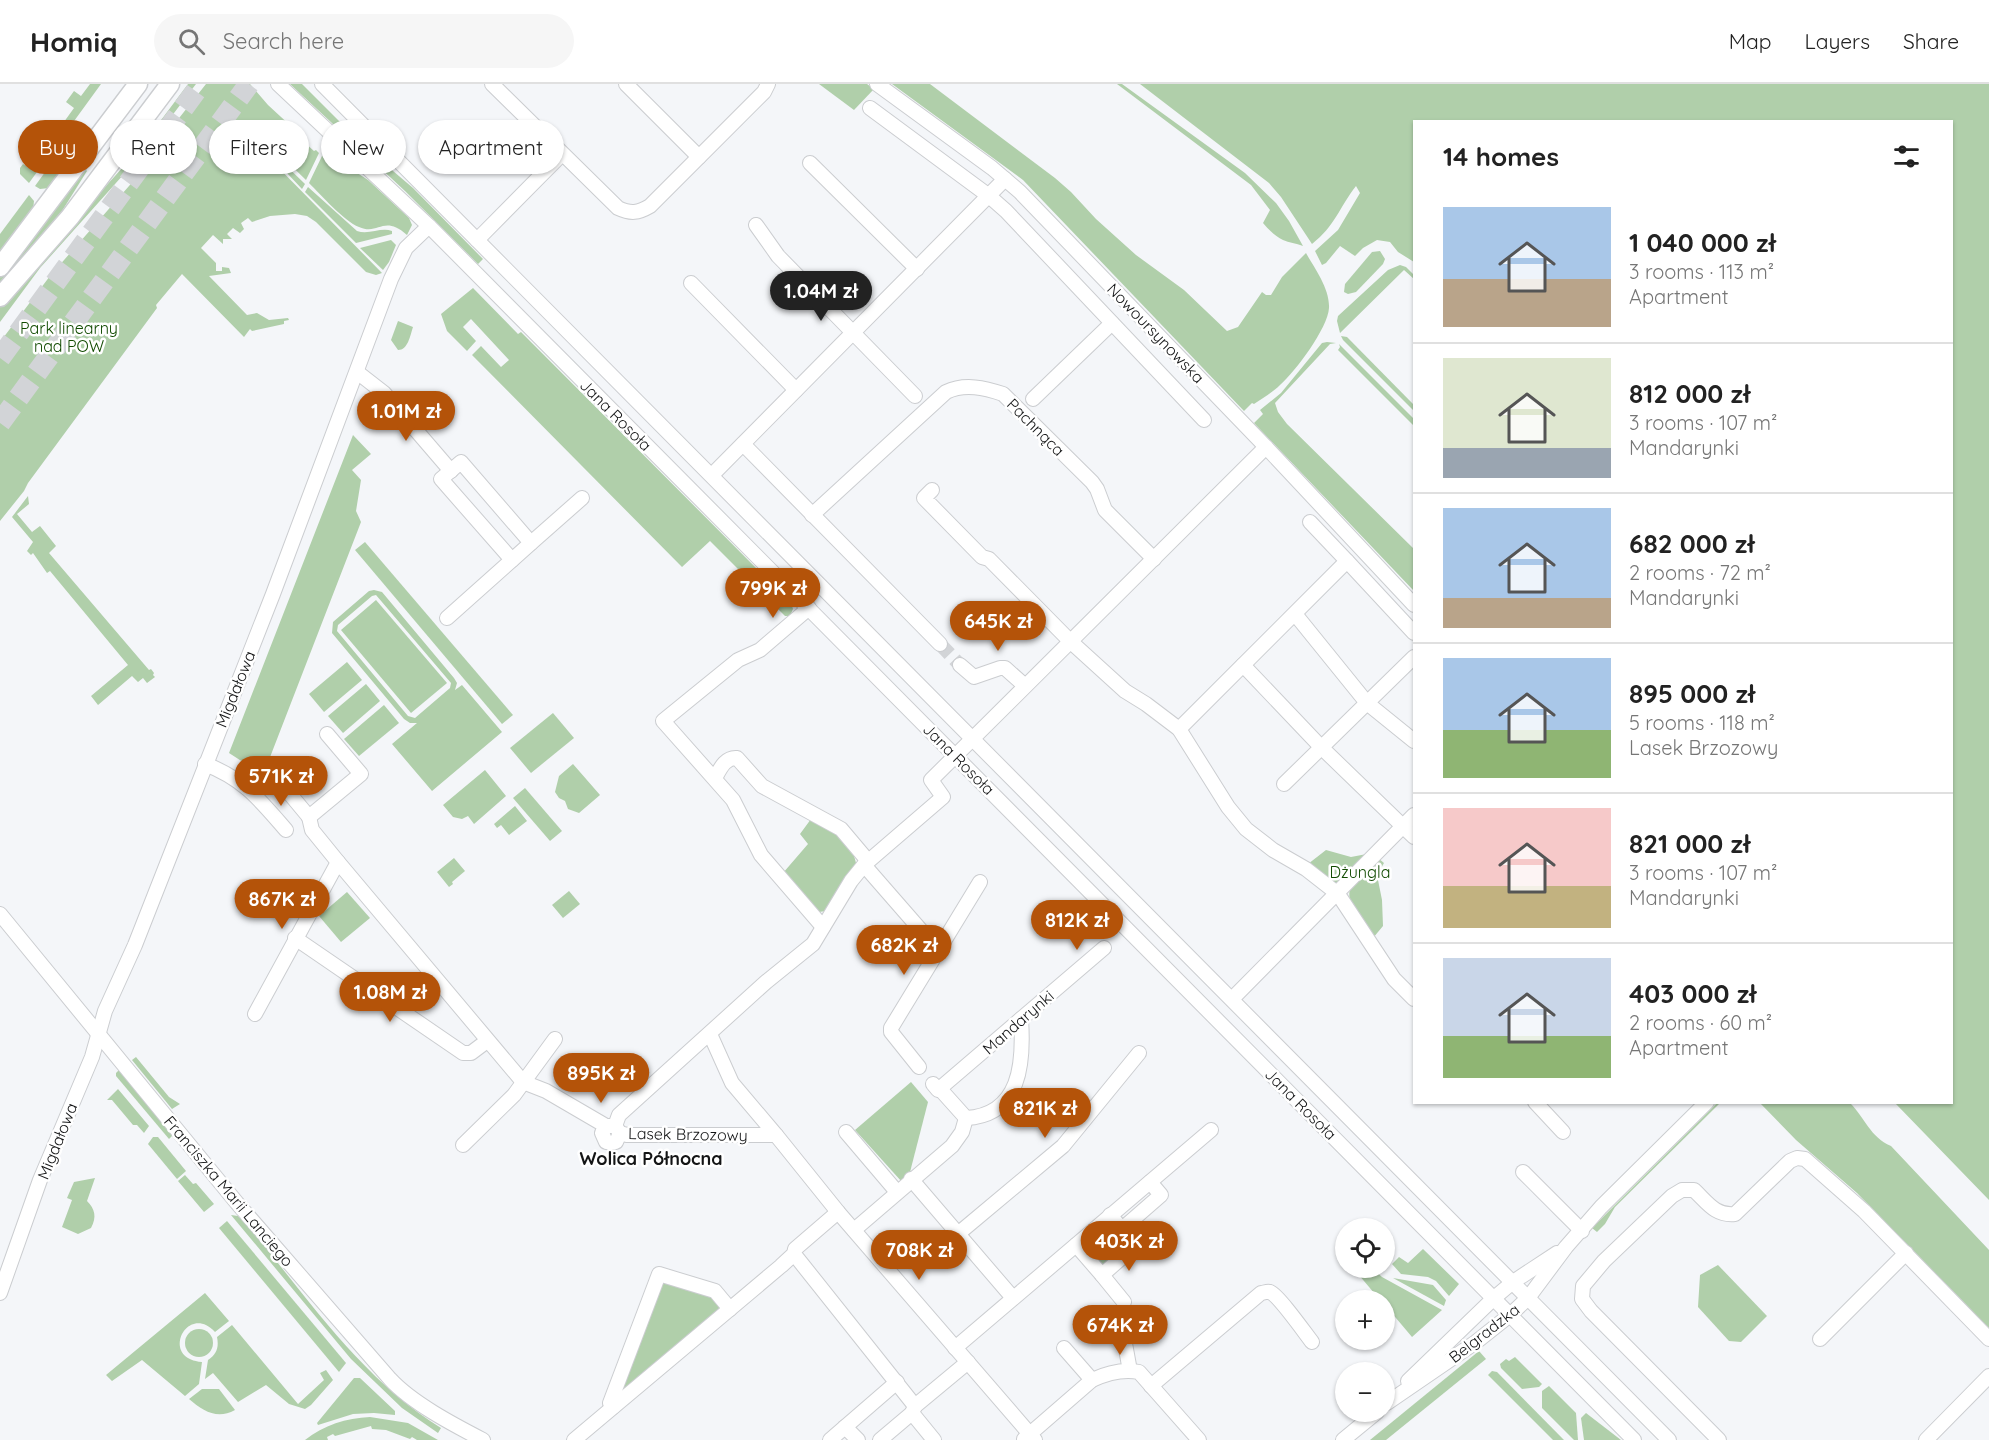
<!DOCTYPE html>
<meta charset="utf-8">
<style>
:root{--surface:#fff;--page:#f6f6f6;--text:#222;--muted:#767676;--line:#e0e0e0;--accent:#b45309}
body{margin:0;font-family:Quicksand,sans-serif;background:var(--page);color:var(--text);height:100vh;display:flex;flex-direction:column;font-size:22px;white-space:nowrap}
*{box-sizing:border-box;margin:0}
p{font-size:20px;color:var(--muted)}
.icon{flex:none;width:33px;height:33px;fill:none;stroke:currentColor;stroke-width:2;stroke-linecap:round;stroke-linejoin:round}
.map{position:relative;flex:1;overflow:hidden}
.side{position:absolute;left:1413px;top:36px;width:540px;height:984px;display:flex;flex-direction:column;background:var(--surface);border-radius:0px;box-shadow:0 2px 4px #0004}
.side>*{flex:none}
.guide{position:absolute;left:18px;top:36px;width:570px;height:54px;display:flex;gap:12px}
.controls{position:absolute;left:1335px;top:1134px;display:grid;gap:12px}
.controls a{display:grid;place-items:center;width:60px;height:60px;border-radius:50%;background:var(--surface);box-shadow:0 2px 4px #0004;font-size:30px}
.price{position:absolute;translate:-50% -51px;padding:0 14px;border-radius:21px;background:var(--accent);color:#fff;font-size:20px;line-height:39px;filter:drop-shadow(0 2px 3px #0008)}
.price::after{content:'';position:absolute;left:50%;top:36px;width:18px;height:14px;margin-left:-9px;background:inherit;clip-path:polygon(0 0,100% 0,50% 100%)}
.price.selected{background:#222;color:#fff}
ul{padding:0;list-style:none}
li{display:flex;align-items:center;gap:18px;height:150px;padding:0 30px}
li+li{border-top:2px solid var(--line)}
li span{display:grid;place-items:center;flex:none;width:168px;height:120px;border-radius:0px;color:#555}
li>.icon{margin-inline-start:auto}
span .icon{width:72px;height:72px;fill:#fffc;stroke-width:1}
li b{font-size:26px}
h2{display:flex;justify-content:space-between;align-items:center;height:72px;padding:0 30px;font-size:26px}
.tag{padding:0 21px;border-radius:27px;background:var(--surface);box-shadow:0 2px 4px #0004;font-size:21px;line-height:54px}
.tag.selected{background:var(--accent);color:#fff}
header{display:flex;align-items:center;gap:36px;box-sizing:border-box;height:84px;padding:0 30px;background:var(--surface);border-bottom:2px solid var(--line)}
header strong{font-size:28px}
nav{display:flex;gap:33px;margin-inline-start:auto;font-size:21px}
.search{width:420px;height:54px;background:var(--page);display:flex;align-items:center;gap:15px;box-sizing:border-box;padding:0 21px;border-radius:33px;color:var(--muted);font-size:22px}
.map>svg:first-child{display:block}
.green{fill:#b0cfaa;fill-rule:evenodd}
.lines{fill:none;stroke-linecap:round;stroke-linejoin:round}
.minor-tunnel{stroke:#d2d4d7;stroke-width:14;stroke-dasharray:14 7;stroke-linecap:butt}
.highway-tunnel{stroke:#d2d4d7;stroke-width:21;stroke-dasharray:21 10;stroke-linecap:butt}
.minor-casing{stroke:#cbcdd0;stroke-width:16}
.major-casing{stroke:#cbcdd0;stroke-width:21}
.minor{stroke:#fff;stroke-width:14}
.major{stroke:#fff;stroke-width:18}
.labels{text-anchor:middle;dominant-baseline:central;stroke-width:5;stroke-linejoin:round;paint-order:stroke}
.park-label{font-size:16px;fill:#114b00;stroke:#fff}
.street-label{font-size:16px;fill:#141516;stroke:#fff}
.neighbourhood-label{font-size:18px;font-weight:bold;fill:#141516;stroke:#fff}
</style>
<header>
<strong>Homiq</strong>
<div class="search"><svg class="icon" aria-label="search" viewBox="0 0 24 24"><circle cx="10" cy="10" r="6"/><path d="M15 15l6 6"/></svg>Search here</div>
<nav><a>Map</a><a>Layers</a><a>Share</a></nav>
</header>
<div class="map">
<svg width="1989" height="1356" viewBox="0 0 1989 1356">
<rect width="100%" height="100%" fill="#f4f6f9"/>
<g class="green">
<polygon points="90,0 101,0 29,99 20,90 20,84 23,80 30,85 74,24 66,18 74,7 81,12"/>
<polygon points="188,0 196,0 149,62 40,184 0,238 0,220 141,63"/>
<polygon points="206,0 250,0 268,21 306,56 304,58 314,67 316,66 319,69 306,96 274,65 272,68 305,100 302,105 270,71 268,73 382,189 376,191 366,188 316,138 307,132 295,130 270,132 252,138 248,134 241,139 244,145 240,149 233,144 227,150 232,155 223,155 223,160 213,151 201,164 216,179 216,187 222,187 222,183 229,184 231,189 209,192 247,231 257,229 269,236 288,234 289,236 284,237 284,240 252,247 250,245 244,253 182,190 156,221 157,224 28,399 24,407 0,437 0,258 50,192 136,94 138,86"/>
<polygon points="290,0 302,0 366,64 413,104 483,175 478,180 405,107"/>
<polygon points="819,0 867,0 874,5 854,26"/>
<path d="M892 0H930L1055 94 1071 108 1096 135 1136 171 1184 206 1227 247 1238 243 1262 208 1266 211H1271L1282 193 1306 169C1315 185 1330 205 1329 224 1328 244 1295 288 1280 301 1273 308 1263 314 1254 320L1252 319 1244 327 1023 96Z"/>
<path d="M1117 0H1122L1245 89 1276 119 1289 137 1303 162C1296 159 1289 159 1283 156 1276 153 1268 145 1263 139L1270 126 1251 101Z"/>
<path d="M1140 0H1989V1116L1895 1019 1952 1018V38H1414V178L1398 168 1390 158 1377 156 1363 164 1355 172 1340 162 1326 179 1322 181 1315 167 1338 146 1360 109 1356 102C1339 124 1335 142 1312 160L1281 113 1269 99Z"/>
<polygon points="74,53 77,55 64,83 49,104 40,105 35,102 69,55"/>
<path d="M322 72 334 82 339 77 368 96 409 134 412 141 407 151C383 130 379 152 359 143 344 137 321 111 309 99Z"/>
<polygon points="85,85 87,87 57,135 0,204 0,192 22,167"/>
<path d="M308 103 357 147C369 151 381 143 392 147V150L356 159 305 108Z"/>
<polygon points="29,111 34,117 33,126 0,170 0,150"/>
<polygon points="391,156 396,161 389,178 383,186 360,164"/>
<polygon points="1380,167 1385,175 1383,180 1356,208 1348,210 1344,208 1345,200 1372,168"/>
<polygon points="1400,181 1406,183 1414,191 1414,195 1404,186 1340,249 1337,237 1338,232 1388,186"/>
<polygon points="473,204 518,250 521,248 791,519 793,525 790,532 785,532 710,457 682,483 472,271 481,262 501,283 509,276 471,235 463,243 476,257 467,267 447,247 441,230"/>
<path d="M398 237 413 243C410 252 408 266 398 266L391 256Z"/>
<polygon points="1341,252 1347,253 1414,321 1414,327 1343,256"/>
<polygon points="1327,258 1336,259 1330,260 1275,319 1278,328 1287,340 1414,465 1414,507 1254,339 1263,330 1260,326 1281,309 1322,259"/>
<polygon points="1339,260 1414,335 1414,342 1338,266 1340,263"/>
<polygon points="353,351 371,370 352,386 361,396 356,427 361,438 267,681 262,676 255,682 260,689 229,669"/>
<polygon points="28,412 29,420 17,430 32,448 40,442 56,462 49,469 149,586 151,585 154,589 153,591 155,593 147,599 143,594 138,598 132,592 98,621 91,612 128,581 50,487 47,489 33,469 31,471 27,467 33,458 12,433"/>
<polygon points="365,458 513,631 502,640 355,466"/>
<path d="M374 506 382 508 454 594 457 599 455 606 462 601 502 648 432 707 392 660 417 639H410L404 635 332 549 333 538 369 507ZM376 511 451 599 450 604 415 634 408 632 337 547 338 541 372 512Z"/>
<polygon points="376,516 447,599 411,629 341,546"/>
<polygon points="347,578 362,596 324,628 309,610"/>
<polygon points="366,600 380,617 343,649 328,632"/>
<polygon points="384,621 399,639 359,672 344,655"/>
<polygon points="553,629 574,654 531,689 510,664"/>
<polygon points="573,680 600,711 579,729 568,725 565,717 559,714 555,708 559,692"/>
<polygon points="485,686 506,712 474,740 468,732 462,735 453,733 443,721"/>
<polygon points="525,704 562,747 550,757 513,714"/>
<polygon points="515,722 527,737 509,751 501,741 497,744 494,740"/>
<path d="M811 735C831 746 851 754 856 779L826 827 819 828 783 789 808 760 800 750Z"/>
<path d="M1326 766 1351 773 1372 769 1384 779 1377 791 1382 816 1383 842 1373 854C1365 841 1343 818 1351 803L1332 799 1308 780Z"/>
<polygon points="454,774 465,787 452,798 453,800 449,803 437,788"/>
<polygon points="569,807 580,820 563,834 552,821"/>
<polygon points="347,808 370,834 341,858 319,832"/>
<polygon points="136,973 169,1013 180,1020 172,1025 132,976"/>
<polygon points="119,986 173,1051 169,1055 116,992 116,989"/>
<polygon points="911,998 928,1018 909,1092 902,1098 855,1046"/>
<polygon points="118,1005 149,1042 144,1049 137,1041 133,1041 112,1016 107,1016"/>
<polygon points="1717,1019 1720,1019 1615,1123 1605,1140 1597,1148 1592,1144"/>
<path d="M1760 1019H1850C1865 1034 1870 1053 1891 1062L1989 1166V1244L1857 1109 1796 1056Z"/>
<polygon points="153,1053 158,1053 186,1087 177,1095 148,1060"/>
<polygon points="185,1091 193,1100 196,1099 214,1120 204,1128 178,1097"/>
<path d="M95 1094 87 1117C95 1125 97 1133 91 1144L78 1150 62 1143 72 1116 67 1114 74 1098Z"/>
<path d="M231 1131 238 1132 250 1144C308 1215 362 1295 441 1344L438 1349 402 1324 351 1275Z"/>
<polygon points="227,1137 346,1279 339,1288 219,1144"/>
<polygon points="1109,1140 1126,1160 1126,1165 1105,1181 1100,1181 1088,1168 1087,1159"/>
<polygon points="1423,1165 1459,1200 1449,1212 1436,1197 1428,1193 1401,1190 1392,1180 1399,1173 1408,1179"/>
<polygon points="1718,1181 1767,1232 1741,1258 1729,1257 1698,1223 1700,1191"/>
<polygon points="1353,1184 1372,1184 1382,1193 1442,1226 1412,1253 1385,1221 1384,1216 1380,1216"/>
<polygon points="1393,1194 1433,1201 1446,1216 1444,1222"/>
<polygon points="665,1196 715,1213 722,1223 719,1227 614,1316 660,1200"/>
<path d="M205 1209 229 1237 215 1248C187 1218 159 1275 202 1278L199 1300 185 1312 142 1276 112 1297 106 1291Z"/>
<path d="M232 1241 298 1320 324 1296 320 1289 326 1286 333 1296 311 1321 305 1325 289 1320 266 1301 238 1318 213 1289 205 1295 208 1276C217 1270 219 1263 217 1253Z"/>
<circle cx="199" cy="1259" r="14"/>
<polygon points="1479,1267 1486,1275 1386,1356 1370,1356"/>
<polygon points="1515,1273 1542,1300 1539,1303 1522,1305 1501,1284 1500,1280 1506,1275 1509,1277"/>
<polygon points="1492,1287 1497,1288 1564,1356 1553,1356 1488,1291"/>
<polygon points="354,1294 360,1294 395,1327 395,1331 374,1329 353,1330 318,1341 317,1339"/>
<polygon points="1549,1302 1576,1329 1578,1356 1574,1356 1542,1324 1542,1307"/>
<path d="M202 1305H219L235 1326C217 1336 203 1327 189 1315Z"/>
<polygon points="1586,1329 1621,1356 1584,1356 1581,1334"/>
<path d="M370 1333 408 1339 438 1356H417L412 1353 410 1355 386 1346 372 1345 371 1342 335 1352 333 1350 327 1353 328 1356H305C324 1341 346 1334 370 1333Z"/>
</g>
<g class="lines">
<polyline class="minor-tunnel" points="940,560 960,581"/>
<g class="highway-tunnel">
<polyline points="0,274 201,0"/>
<polyline points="0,339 249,0"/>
</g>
<g class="minor-casing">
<g id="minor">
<polyline points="278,0 429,142 1634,1356"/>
<polyline points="322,0 1669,1356"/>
<path d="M492 0 618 124C631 130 638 129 650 122L764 8 768 0"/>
<polyline points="626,0 699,73"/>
<polyline points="877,0 992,84 1020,108 1266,363 1414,521"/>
<polyline points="870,24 989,112 1006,127 1204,336"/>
<polyline points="810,79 917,185"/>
<polyline points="756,141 778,172 915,312"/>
<polyline points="477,156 562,70"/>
<polyline points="691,199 796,306"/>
<polyline points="357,288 384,309 451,387"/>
<polyline points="1033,315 1112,239"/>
<polyline points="743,360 940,560"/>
<polygon points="461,378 531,459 512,476 441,395"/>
<polyline points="712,391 1005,95"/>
<polyline points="932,406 924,414 982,473 989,475 1070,557 1125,607 1146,620 1179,645 1228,723 1246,745 1273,766 1306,785 1338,810 1394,895 1414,915"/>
<path d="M812 431 946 308C965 299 985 304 1003 310L1092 398 1097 405 1105 426 1154 475"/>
<polyline points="1310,438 1347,477"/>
<polyline points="531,459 582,414"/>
<polyline points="809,524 760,566 738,576 663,637 733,716 761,771 823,843"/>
<polyline points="1295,530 1367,619 1414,657"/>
<polyline points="447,534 512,476"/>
<polyline points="960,581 974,593 1000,584 1005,584 1024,601"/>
<polyline points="1243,581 1321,663 1414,753"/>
<polyline points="1179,645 1347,477 1414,549"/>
<path d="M205 680C244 695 260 716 286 746"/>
<path d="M715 694C720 685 725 673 737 674L762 702 841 745 868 777"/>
<polyline points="1284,700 1414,573"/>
<polyline points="247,704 270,686 309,733"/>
<polyline points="309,733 312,746 338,778 523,998 546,1007 606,1042 615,1042 620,1049 627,1051 776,1051 838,1128 1035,1356"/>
<polyline points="309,733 361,690 327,650"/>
<polyline points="864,781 939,867"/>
<path d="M0 830 237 1119 390 1295C412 1319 454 1341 483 1356"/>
<polyline points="295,854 463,969 471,969 487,957"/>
<polyline points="1232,915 1414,731"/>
<polyline points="255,930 338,778"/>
<polyline points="710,950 732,999 776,1051"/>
<polyline points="919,983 891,948 891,944 980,798"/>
<polyline points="933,1000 938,1006 1104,864"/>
<path d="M940 1005 966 1034C1021 1031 1024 978 1021 935"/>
<polyline points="1535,1018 1563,1048"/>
<polyline points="606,1042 602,1049 606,1058 611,1059 616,1058 620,1049"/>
<polyline points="615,1042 619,1031 766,898 813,860 851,797 864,781 943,713 931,696 1266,363"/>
<polyline points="846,1048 897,1108"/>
<polyline points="463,1061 514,1011 555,955"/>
<polyline points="1523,1088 1582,1147"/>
<polyline points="911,1095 1013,1214"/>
<polyline points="1122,1145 1161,1111 1150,1098"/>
<polyline points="854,1146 952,1062 962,1048 966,1034"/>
<polyline points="959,1149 1063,1062 1139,969"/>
<polyline points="1076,1161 1102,1191 1136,1161 1110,1131"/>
<polyline points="794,1170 915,1322 912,1329 934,1356"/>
<polyline points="1102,1191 1124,1218"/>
<polyline points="0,1209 40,1096 92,973 105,927 135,861 273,510 391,195 406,164 429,142"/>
<polyline points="1130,1237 1119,1247 1124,1254 1130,1287"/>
<polyline points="1820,1255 1906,1169"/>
<polyline points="955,1264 1211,1046"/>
<polyline points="1064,1264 1092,1296"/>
<polyline points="1408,1297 1494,1214 1513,1198 1557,1169"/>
<path d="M1151 1302 1261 1209C1264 1209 1267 1207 1270 1208 1279 1212 1305 1249 1312 1258"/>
<polyline points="1387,1319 1476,1258 1510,1231 1528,1214 1566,1163 1601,1123 1707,1018"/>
<polyline points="915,1322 968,1278"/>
<polyline points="613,1323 610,1319 659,1190 715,1207 730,1225"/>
<polyline points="845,1343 858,1356"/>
<path d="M1024 1355 1092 1296C1107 1289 1123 1285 1139 1288L1199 1356"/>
<polyline points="574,1356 781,1182 794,1170 795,1165 838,1128"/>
<polyline points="830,1356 897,1298"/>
<polyline points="880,1356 912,1329"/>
<polyline points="1343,1356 1377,1328"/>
<path d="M1719 1356 1591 1227 1582 1215 1583 1202 1604 1177 1672 1112 1682 1106H1694C1707 1118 1715 1132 1735 1130L1790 1077 1797 1074 1805 1075 1864 1127 1989 1255"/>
<polyline points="1926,1356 1989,1292"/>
</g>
</g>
<g class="major-casing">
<g id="major">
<polyline points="0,183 138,0"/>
<polyline points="0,213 70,133 170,0"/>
</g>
</g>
<use href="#minor" class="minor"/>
<use href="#major" class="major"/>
</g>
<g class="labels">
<g class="park-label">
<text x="69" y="244">Park linearny<tspan x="69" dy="18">nad POW</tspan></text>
<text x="1360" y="788">Dżungla</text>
</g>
<g class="street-label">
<text transform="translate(1156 249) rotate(46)">Nowoursynowska</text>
<text transform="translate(616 331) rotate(45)">Jana Rosoła</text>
<text transform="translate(1036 343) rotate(45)">Pachnąca</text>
<text transform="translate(235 605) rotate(-68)">Migdałowa</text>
<text transform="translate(959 675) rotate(45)">Jana Rosoła</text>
<text transform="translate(1018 938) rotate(-41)">Mandarynki</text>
<text transform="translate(1301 1020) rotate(45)">Jana Rosoła</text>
<text transform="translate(688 1050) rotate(1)">Lasek Brzozowy</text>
<text transform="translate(57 1057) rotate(-68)">Migdałowa</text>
<text transform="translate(229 1107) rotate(50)">Franciszka Marii Lanciego</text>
<text transform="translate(1484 1249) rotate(-38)">Belgradzka</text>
</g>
<g class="neighbourhood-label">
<text x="651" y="1074">Wolica Północna</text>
</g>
</g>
</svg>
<div class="controls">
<a><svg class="icon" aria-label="locate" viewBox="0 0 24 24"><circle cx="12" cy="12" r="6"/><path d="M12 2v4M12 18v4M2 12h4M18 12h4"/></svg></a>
<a>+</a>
<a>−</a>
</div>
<b class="price selected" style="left:821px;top:238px">1.04M zł</b>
<b class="price" style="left:406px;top:358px">1.01M zł</b>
<b class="price" style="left:773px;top:535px">799K zł</b>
<b class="price" style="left:998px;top:568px">645K zł</b>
<b class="price" style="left:281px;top:723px">571K zł</b>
<b class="price" style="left:282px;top:846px">867K zł</b>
<b class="price" style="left:1077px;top:867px">812K zł</b>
<b class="price" style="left:904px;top:892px">682K zł</b>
<b class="price" style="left:390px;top:939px">1.08M zł</b>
<b class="price" style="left:601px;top:1020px">895K zł</b>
<b class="price" style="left:1045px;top:1055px">821K zł</b>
<b class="price" style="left:1129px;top:1188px">403K zł</b>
<b class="price" style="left:919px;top:1197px">708K zł</b>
<b class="price" style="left:1120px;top:1272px">674K zł</b>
<div class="guide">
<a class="tag selected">Buy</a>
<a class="tag">Rent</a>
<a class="tag">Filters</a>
<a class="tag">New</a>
<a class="tag">Apartment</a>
</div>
<section class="side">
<h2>14 homes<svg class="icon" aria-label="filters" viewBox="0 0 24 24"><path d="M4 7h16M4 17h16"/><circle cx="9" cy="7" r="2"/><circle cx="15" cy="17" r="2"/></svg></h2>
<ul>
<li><span style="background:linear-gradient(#a9c7e8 60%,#b9a48a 0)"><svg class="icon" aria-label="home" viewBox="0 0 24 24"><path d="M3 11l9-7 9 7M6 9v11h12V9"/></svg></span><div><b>1 040 000 zł</b><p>3 rooms · 113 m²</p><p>Apartment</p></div></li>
<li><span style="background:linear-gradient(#dfe7d0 75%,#9aa5b1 0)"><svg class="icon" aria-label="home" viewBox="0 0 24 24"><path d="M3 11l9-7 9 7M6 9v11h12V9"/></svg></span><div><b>812 000 zł</b><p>3 rooms · 107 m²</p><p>Mandarynki</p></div></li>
<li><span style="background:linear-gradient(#a9c7e8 75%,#b9a48a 0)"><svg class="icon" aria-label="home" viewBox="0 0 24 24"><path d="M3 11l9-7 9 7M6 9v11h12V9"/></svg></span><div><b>682 000 zł</b><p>2 rooms · 72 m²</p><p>Mandarynki</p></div></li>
<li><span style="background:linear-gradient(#a9c7e8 60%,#8fb573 0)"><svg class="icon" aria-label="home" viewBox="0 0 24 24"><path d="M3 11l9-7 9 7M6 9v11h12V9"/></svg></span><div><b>895 000 zł</b><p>5 rooms · 118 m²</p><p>Lasek Brzozowy</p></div></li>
<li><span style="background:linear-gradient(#f6c9c9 65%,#c2b280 0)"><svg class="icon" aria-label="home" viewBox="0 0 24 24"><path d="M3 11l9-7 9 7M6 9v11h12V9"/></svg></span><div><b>821 000 zł</b><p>3 rooms · 107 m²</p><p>Mandarynki</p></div></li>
<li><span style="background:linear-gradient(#c9d6e8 65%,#8fb573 0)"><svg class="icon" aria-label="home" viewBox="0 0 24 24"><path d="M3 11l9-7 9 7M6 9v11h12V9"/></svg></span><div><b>403 000 zł</b><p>2 rooms · 60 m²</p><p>Apartment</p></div></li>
</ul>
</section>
</div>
